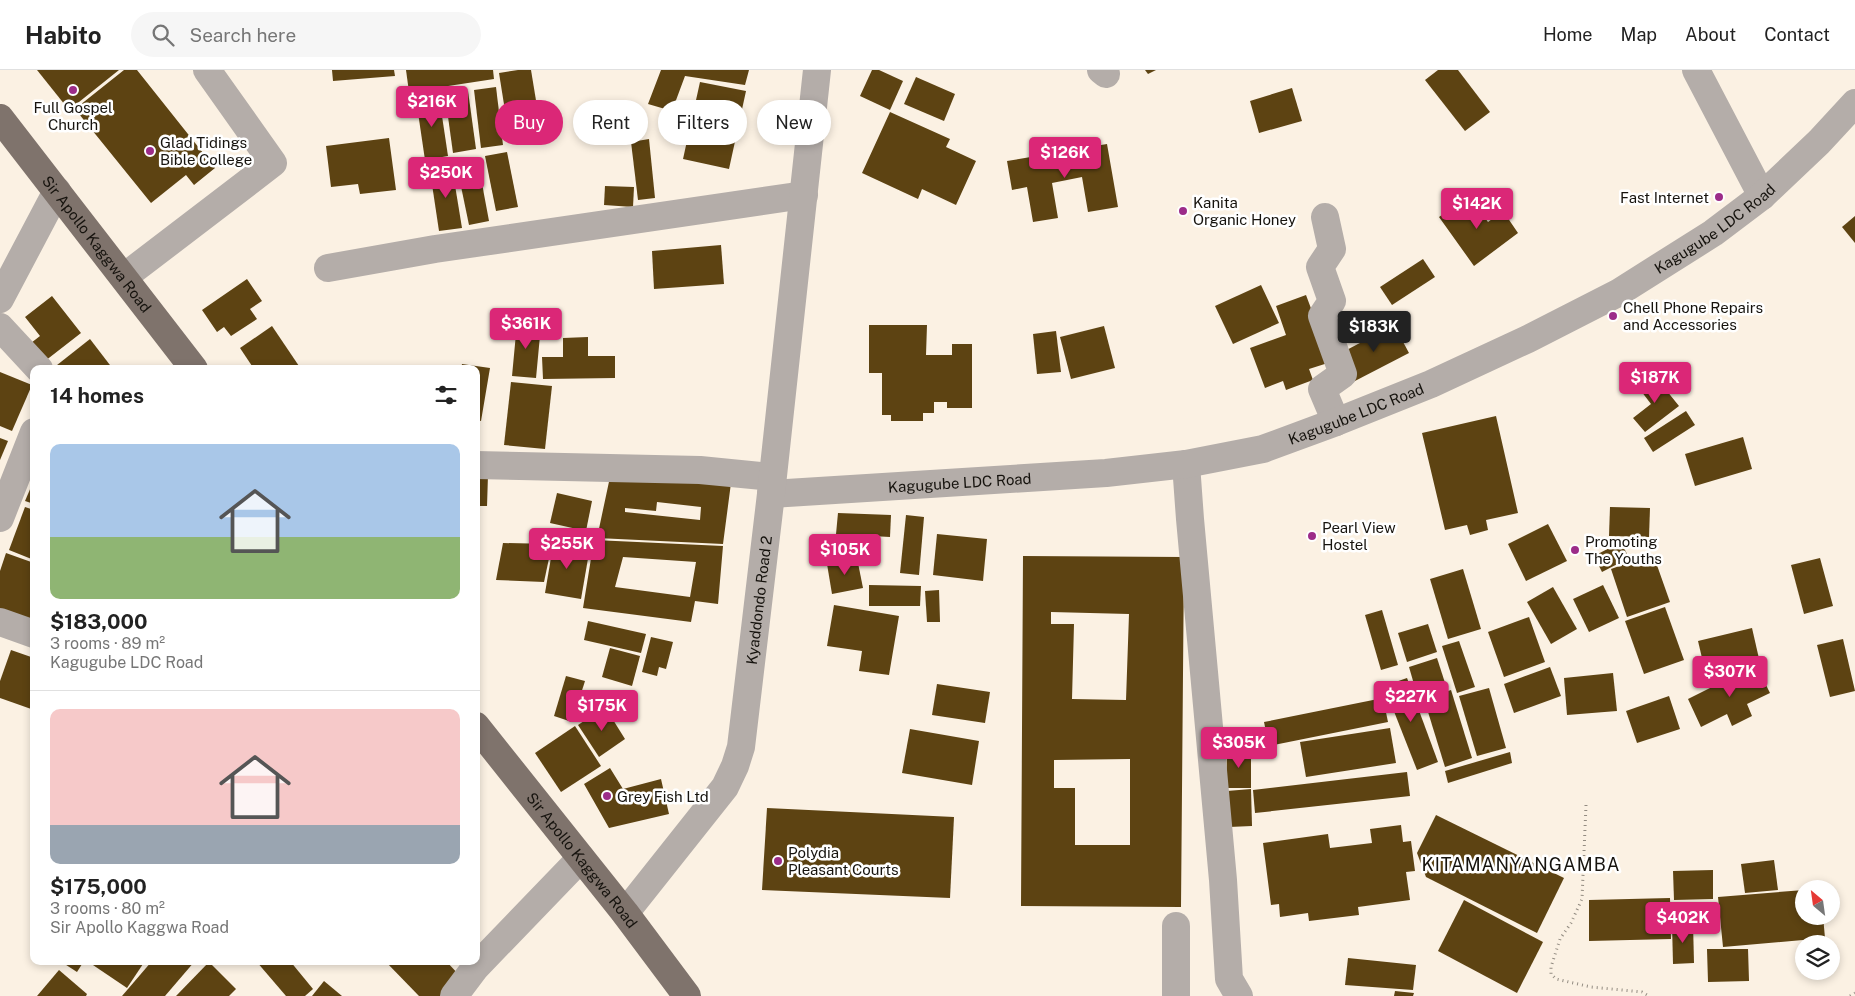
<!DOCTYPE html>
<meta charset="utf-8">
<style>
:root{--surface:#fff;--page:#f6f6f6;--text:#222;--muted:#767676;--line:#e0e0e0;--accent:#db2777}
body{margin:0;font-family:"Public Sans",sans-serif;background:var(--page);color:var(--text);height:100vh;display:flex;flex-direction:column;font-size:19px;white-space:nowrap}
*{box-sizing:border-box;margin:0}
p{font-size:16px;color:var(--muted)}
.icon{flex:none;width:28px;height:28px;fill:none;stroke:currentColor;stroke-width:2;stroke-linecap:round;stroke-linejoin:round}
.map{position:relative;flex:1;overflow:hidden}
.drawer{position:absolute;left:30px;top:295px;width:450px;height:600px;display:flex;flex-direction:column;background:var(--surface);border-radius:10px;box-shadow:0 2px 8px #0003}
.drawer>*{flex:none}
.hud{position:absolute;left:495px;top:30px;width:475px;height:45px;display:flex;gap:10px}
.needle{width:32px;rotate:331deg}
.controls{position:absolute;left:1795px;top:810px;display:grid;gap:10px}
.controls a{display:grid;place-items:center;width:45px;height:45px;border-radius:50%;background:var(--surface);box-shadow:0 2px 8px #0003;font-size:25px}
.price{position:absolute;translate:-50% -42px;padding:0 11px;border-radius:5px;background:var(--accent);color:#fff;font-size:16px;line-height:32px;filter:drop-shadow(0 1px 2px #0008)}
.price::after{content:'';position:absolute;left:50%;top:30px;width:15px;height:11px;margin-left:-8px;background:inherit;clip-path:polygon(0 0,100% 0,50% 100%)}
.price.selected{background:#222;color:#fff}
ul{padding:0;list-style:none}
li{display:grid;align-content:center;gap:10px;height:265px;padding:0 20px}
li+li{border-top:1px solid var(--line)}
li span{display:grid;place-items:center;height:155px;border-radius:10px;color:#555}
li>.icon{margin-inline-start:auto}
span .icon{width:90px;height:90px;fill:#fffc;stroke-width:1}
li b{font-size:21px}
h2{display:flex;justify-content:space-between;align-items:center;height:60px;padding:0 20px;font-size:21px}
.tag{padding:0 18px;border-radius:22px;background:var(--surface);box-shadow:0 2px 8px #0003;font-size:18px;line-height:45px}
.tag.selected{background:var(--accent);color:#fff}
header{display:flex;align-items:center;gap:30px;box-sizing:border-box;height:70px;padding:0 25px;background:var(--surface);border-bottom:1px solid var(--line)}
header strong{font-size:24px}
nav{display:flex;gap:28px;margin-inline-start:auto;font-size:18px}
.search{width:350px;height:45px;background:var(--page);display:flex;align-items:center;gap:12px;box-sizing:border-box;padding:0 18px;border-radius:28px;color:var(--muted);font-size:19px}
.map>svg:first-child{display:block}
.building{fill:#5d4312;fill-rule:evenodd}
.lines{fill:none;stroke-linecap:round;stroke-linejoin:round}
.path{stroke:#928b81;stroke-width:3;stroke-dasharray:1 4;stroke-linecap:butt}
.minor{stroke:#b4ada9;stroke-width:28}
.major{stroke:#7f736c;stroke-width:28}
.poi-dot{fill:#9c2c89;stroke:#fff;stroke-width:2}
.labels{text-anchor:middle;dominant-baseline:central;stroke-width:5;stroke-linejoin:round;paint-order:stroke}
.poi-label{font-size:15px;fill:#16130e;stroke:#fff;text-anchor:start}
.street-label{font-size:15px;fill:#16130e;stroke:#fff}
.quarter-label{font-size:18px;letter-spacing:1px;fill:#16130e;stroke:#fff}
</style>
<header>
<strong>Habito</strong>
<div class="search"><svg class="icon" aria-label="search" viewBox="0 0 24 24"><circle cx="10" cy="10" r="6"/><path d="M15 15l6 6"/></svg>Search here</div>
<nav><a>Home</a><a>Map</a><a>About</a><a>Contact</a></nav>
</header>
<div class="map">
<svg width="1855" height="926" viewBox="0 0 1855 926">
<rect width="100%" height="100%" fill="#fbf1e3"/>
<g class="building">
<polygon points="37,0 119,0 69,40"/>
<polygon points="124,0 137,0 215,98 194,115 186,105 151,133 75,39"/>
<polygon points="332,0 394,0 395,6 333,11"/>
<polygon points="406,0 493,0 494,9 409,22"/>
<polygon points="518,0 531,0 542,67 510,72 499,3"/>
<polygon points="661,0 749,0 745,15 685,6 672,41 648,34"/>
<polygon points="872,0 879,0 903,11 890,40 860,26"/>
<polygon points="1145,0 1156,0 1148,4"/>
<polygon points="1438,0 1458,0 1490,42 1465,61 1425,10"/>
<polygon points="916,7 955,24 944,51 904,34"/>
<polygon points="700,12 746,21 729,99 683,89"/>
<polygon points="496,17 503,75 481,78 474,20"/>
<polygon points="1292,18 1302,51 1259,63 1250,31"/>
<polygon points="468,21 476,79 453,83 445,25"/>
<polygon points="439,26 448,86 425,90 416,29"/>
<polygon points="890,42 950,69 946,77 976,91 956,135 922,119 918,129 862,103"/>
<polygon points="389,68 396,120 360,124 358,114 331,117 326,76"/>
<polygon points="649,69 655,128 638,130 631,72"/>
<polygon points="1107,74 1118,137 1088,142 1082,107 1052,113 1058,148 1033,152 1027,117 1012,120 1007,91"/>
<polygon points="507,82 518,137 496,141 485,86"/>
<polygon points="478,92 489,151 469,155 457,97"/>
<polygon points="452,97 462,158 439,161 430,101"/>
<polygon points="605,116 634,117 633,137 604,135"/>
<polygon points="1469,126 1488,152 1503,141 1518,163 1474,196 1439,147"/>
<polygon points="1855,146 1855,173 1842,157"/>
<polygon points="721,175 724,214 654,219 652,181"/>
<polygon points="1423,189 1435,207 1392,235 1380,217"/>
<polygon points="247,209 262,231 250,239 257,249 231,266 224,257 217,262 202,240"/>
<polygon points="1261,215 1279,253 1233,274 1215,236"/>
<polygon points="1306,225 1331,292 1309,299 1313,310 1286,320 1283,311 1265,318 1250,278 1286,265 1276,236"/>
<polygon points="52,226 81,263 45,291 31,273 40,266 25,247"/>
<polygon points="517,253 541,255 536,308 512,306"/>
<polygon points="869,255 927,255 926,285 952,285 952,274 972,274 972,338 947,338 947,332 934,332 934,343 923,343 923,351 891,351 891,345 882,345 882,303 869,303"/>
<polygon points="1394,255 1409,283 1353,312 1339,284"/>
<polygon points="272,256 301,299 254,299 240,278"/>
<polygon points="1104,256 1115,298 1071,309 1060,267"/>
<polygon points="1056,261 1061,302 1037,304 1033,264"/>
<polygon points="588,267 588,286 615,286 615,308 543,309 542,287 563,287 563,268"/>
<polygon points="90,269 113,299 52,299"/>
<polygon points="462,294 490,298 481,351 476,350 476,299 461,299"/>
<polygon points="0,302 32,315 12,361 0,356"/>
<polygon points="1654,305 1679,336 1645,362 1633,348 1651,334 1638,317"/>
<polygon points="511,312 552,316 545,379 504,375"/>
<polygon points="1686,341 1695,355 1653,382 1644,368"/>
<polygon points="1496,346 1518,443 1486,450 1488,460 1470,465 1467,455 1445,460 1422,363"/>
<polygon points="1743,367 1752,399 1695,416 1685,384"/>
<polygon points="0,368 8,371 0,390"/>
<polygon points="476,405 488,405 487,436 476,436"/>
<path d="M610 407 731 413 723 474 597 468ZM657 432 701 437 700 450 625 442V438L656 441Z"/>
<polygon points="34,410 34,434 25,431"/>
<polygon points="557,423 592,431 586,461 550,453"/>
<polygon points="25,437 34,440 34,490 9,480"/>
<polygon points="1610,437 1650,438 1649,467 1609,466"/>
<polygon points="838,443 891,445 890,467 836,464"/>
<polygon points="906,445 924,447 919,505 900,503"/>
<polygon points="1548,454 1567,491 1526,511 1508,474"/>
<polygon points="937,464 987,469 983,511 933,505"/>
<polygon points="554,470 590,477 581,529 545,523"/>
<path d="M594 470 723 476 718 534 695 531 691 552 583 538ZM623 487 696 492 690 527 615 517Z"/>
<polygon points="1621,472 1629,488 1602,502 1594,486"/>
<polygon points="503,473 552,474 544,512 496,510"/>
<polygon points="6,483 34,493 34,553 0,541 0,501"/>
<polygon points="1653,484 1670,532 1627,547 1611,499"/>
<path d="M1023 486 1184 487 1181 837 1021 836ZM1051 542 1129 544 1126 630 1072 629 1074 554H1051ZM1130 689V775H1075V718H1054V690Z"/>
<polygon points="857,488 863,518 832,524 827,494"/>
<polygon points="1820,488 1833,536 1804,544 1791,495"/>
<polygon points="1463,499 1481,559 1448,569 1430,509"/>
<polygon points="869,515 921,516 920,536 869,536"/>
<polygon points="1603,515 1619,548 1589,562 1573,529"/>
<polygon points="1553,517 1577,559 1551,574 1527,532"/>
<polygon points="939,520 940,552 927,552 925,521"/>
<polygon points="834,535 899,546 889,605 859,601 862,581 827,576"/>
<polygon points="1665,537 1684,590 1644,604 1625,551"/>
<polygon points="1382,540 1398,595 1381,600 1365,545"/>
<polygon points="1529,547 1545,592 1504,607 1488,562"/>
<polygon points="588,551 646,564 641,583 584,570"/>
<polygon points="1428,554 1437,582 1407,592 1398,563"/>
<polygon points="1752,558 1760,593 1706,605 1698,571"/>
<polygon points="651,567 673,572 666,599 659,597 657,606 642,602"/>
<polygon points="1843,569 1855,621 1830,627 1817,575"/>
<polygon points="1459,571 1475,617 1457,623 1442,576"/>
<polygon points="610,578 640,586 632,616 602,607"/>
<polygon points="11,580 34,588 34,640 0,628 0,611"/>
<polygon points="1437,588 1447,619 1418,628 1409,597"/>
<polygon points="1756,595 1770,623 1747,634 1752,646 1732,656 1727,644 1701,657 1688,629"/>
<polygon points="1550,597 1561,626 1514,643 1504,614"/>
<polygon points="1613,603 1617,641 1567,645 1564,608"/>
<polygon points="566,606 585,611 572,652 554,646"/>
<polygon points="1407,608 1438,692 1417,700 1384,616"/>
<polygon points="937,614 990,622 985,653 932,645"/>
<polygon points="1489,618 1506,678 1477,686 1459,626"/>
<polygon points="1451,620 1472,688 1445,697 1424,629"/>
<polygon points="1669,626 1680,659 1637,673 1626,641"/>
<polygon points="1383,628 1388,652 1269,676 1264,652"/>
<polygon points="605,637 625,669 599,687 578,655"/>
<polygon points="575,656 601,696 561,722 535,683"/>
<polygon points="1390,658 1396,693 1306,707 1300,672"/>
<polygon points="910,659 979,671 972,715 902,703"/>
<polygon points="1227,680 1251,680 1251,718 1226,718"/>
<polygon points="1510,682 1512,693 1448,713 1445,701"/>
<polygon points="610,698 623,719 661,709 669,744 609,758 584,714"/>
<polygon points="1407,702 1410,726 1255,743 1253,720"/>
<polygon points="1251,719 1252,756 1229,757 1227,721"/>
<polygon points="767,738 954,747 950,828 762,820"/>
<polygon points="1436,745 1564,808 1537,863 1426,807 1417,783"/>
<polygon points="1401,755 1403,772 1411,771 1415,801 1406,802 1410,830 1358,837 1359,845 1309,851 1308,843 1280,847 1279,834 1271,835 1263,773 1328,764 1330,778 1372,773 1370,759"/>
<polygon points="1774,790 1778,820 1745,823 1741,794"/>
<polygon points="1713,800 1713,829 1674,830 1673,801"/>
<polygon points="1804,820 1804,846 1823,846 1825,868 1723,877 1718,827"/>
<polygon points="1670,828 1671,869 1589,871 1589,830"/>
<polygon points="1464,830 1543,872 1517,923 1438,881"/>
<polygon points="1693,853 1694,893 1673,894 1672,854"/>
<polygon points="1707,879 1748,879 1749,911 1708,912"/>
<polygon points="1348,888 1416,895 1413,920 1345,915"/>
<polygon points="60,891 84,891 77,902"/>
<polygon points="87,891 145,891 127,918"/>
<polygon points="152,891 195,891 165,926 122,926"/>
<polygon points="256,891 290,891 313,919 305,926 286,926"/>
<polygon points="385,891 446,891 461,907 441,926 419,926"/>
<polygon points="209,892 236,919 229,926 176,926"/>
<polygon points="59,900 87,924 86,926 37,926"/>
<polygon points="324,911 342,926 312,926"/>
<polygon points="1395,921 1414,923 1413,926 1394,926"/>
</g>
<g class="lines">
<g class="path">
<polyline points="1586,735 1582,829 1571,853 1560,869 1551,897 1551,904 1556,909 1591,917 1642,922 1649,926"/>
<polyline points="1850,926 1855,923"/>
</g>
<g class="minor">
<polyline points="1101,0 1106,4"/>
<polyline points="1696,0 1762,126"/>
<polyline points="1325,147 1332,179 1320,197 1332,231 1322,246 1343,304 1322,319 1336,352"/>
<polyline points="328,198 435,179 804,125"/>
<polyline points="124,207 273,93 207,0"/>
<polyline points="0,229 57,121"/>
<polyline points="0,257 39,299"/>
<polyline points="1186,394 1190,449 1223,810 1229,909 1239,926"/>
<polyline points="476,395 700,400 772,407"/>
<path id="s1" d="M771 424 1106 403 1186 394 1263 379 1336 352 1431 314 1528 269 1618 223 1713 163 1762 126 1819 72 1855 33"/>
<polyline points="0,448 34,362"/>
<polyline points="0,552 34,564"/>
<path id="s2" d="M625 843 725 717 735 696 741 677 771 424 817 0"/>
<polyline points="454,926 475,898 581,788"/>
<polyline points="1176,926 1176,856"/>
</g>
<g class="major">
<path id="s3" d="M0 48 194 299"/>
<path id="s4" d="M476 656 625 843 687 926"/>
</g>
</g>
<g class="poi-dot">
<circle cx="73" cy="20" r="5"/>
<circle cx="150" cy="81" r="5"/>
<circle cx="1719" cy="127" r="5"/>
<circle cx="1183" cy="141" r="5"/>
<circle cx="1613" cy="246" r="5"/>
<circle cx="1312" cy="466" r="5"/>
<circle cx="1575" cy="480" r="5"/>
<circle cx="607" cy="726" r="5"/>
<circle cx="778" cy="791" r="5"/>
</g>
<g class="labels">
<g class="poi-label">
<text x="73" y="37" text-anchor="middle">Full Gospel<tspan x="73" dy="17">Church</tspan></text>
<text x="160" y="72">Glad Tidings<tspan x="160" dy="17">Bible College</tspan></text>
<text x="1709" y="127" text-anchor="end">Fast Internet</text>
<text x="1193" y="132">Kanita<tspan x="1193" dy="17">Organic Honey</tspan></text>
<text x="1623" y="237">Chell Phone Repairs<tspan x="1623" dy="17">and Accessories</tspan></text>
<text x="1322" y="457">Pearl View<tspan x="1322" dy="17">Hostel</tspan></text>
<text x="1585" y="471">Promoting<tspan x="1585" dy="17">The Youths</tspan></text>
<text x="617" y="726">Grey Fish Ltd</text>
<text x="788" y="782">Polydia<tspan x="788" dy="17">Pleasant Courts</tspan></text>
</g>
<g class="street-label">
<text stroke="none"><textPath href="#s1" startOffset="999">Kagugube LDC Road</textPath></text>
<text stroke="none"><textPath href="#s3" startOffset="159">Sir Apollo Kaggwa Road</textPath></text>
<text stroke="none"><textPath href="#s1" startOffset="594">Kagugube LDC Road</textPath></text>
<text stroke="none"><textPath href="#s1" startOffset="189">Kagugube LDC Road</textPath></text>
<text stroke="none"><textPath href="#s2" startOffset="352">Kyaddondo Road 2</textPath></text>
<text stroke="none"><textPath href="#s4" startOffset="171">Sir Apollo Kaggwa Road</textPath></text>
</g>
<g class="quarter-label">
<text x="1521" y="794">KITAMANYANGAMBA</text>
</g>
</g>
</svg>
<div class="controls">
<a><svg class="needle" viewBox="-14 -14 28 28"><path d="M0-13l5 13h-10z" fill="#e53935"/><path d="M0 13l5-13h-10z" fill="#767676"/></svg></a>
<a><svg class="icon" aria-label="layers" viewBox="0 0 24 24"><path d="M12 4l9 5-9 5-9-5zM3 14l9 5 9-5"/></svg></a>
</div>
<b class="price" style="left:432px;top:58px">$216K</b>
<b class="price" style="left:1065px;top:109px">$126K</b>
<b class="price" style="left:446px;top:129px">$250K</b>
<b class="price" style="left:1477px;top:160px">$142K</b>
<b class="price" style="left:526px;top:280px">$361K</b>
<b class="price selected" style="left:1374px;top:283px">$183K</b>
<b class="price" style="left:1655px;top:334px">$187K</b>
<b class="price" style="left:567px;top:500px">$255K</b>
<b class="price" style="left:845px;top:506px">$105K</b>
<b class="price" style="left:1730px;top:628px">$307K</b>
<b class="price" style="left:1411px;top:653px">$227K</b>
<b class="price" style="left:602px;top:662px">$175K</b>
<b class="price" style="left:1239px;top:699px">$305K</b>
<b class="price" style="left:1683px;top:874px">$402K</b>
<div class="hud">
<a class="tag selected">Buy</a>
<a class="tag">Rent</a>
<a class="tag">Filters</a>
<a class="tag">New</a>
</div>
<section class="drawer">
<h2>14 homes<svg class="icon" aria-label="filters" viewBox="0 0 24 24"><path d="M4 7h16M4 17h16"/><circle cx="9" cy="7" r="2"/><circle cx="15" cy="17" r="2"/></svg></h2>
<ul>
<li><span style="background:linear-gradient(#a9c7e8 60%,#8fb573 0)"><svg class="icon" aria-label="home" viewBox="0 0 24 24"><path d="M3 11l9-7 9 7M6 9v11h12V9"/></svg></span><div><b>$183,000</b><p>3 rooms · 89 m²</p><p>Kagugube LDC Road</p></div></li>
<li><span style="background:linear-gradient(#f6c9c9 75%,#9aa5b1 0)"><svg class="icon" aria-label="home" viewBox="0 0 24 24"><path d="M3 11l9-7 9 7M6 9v11h12V9"/></svg></span><div><b>$175,000</b><p>3 rooms · 80 m²</p><p>Sir Apollo Kaggwa Road</p></div></li>
</ul>
</section>
</div>
